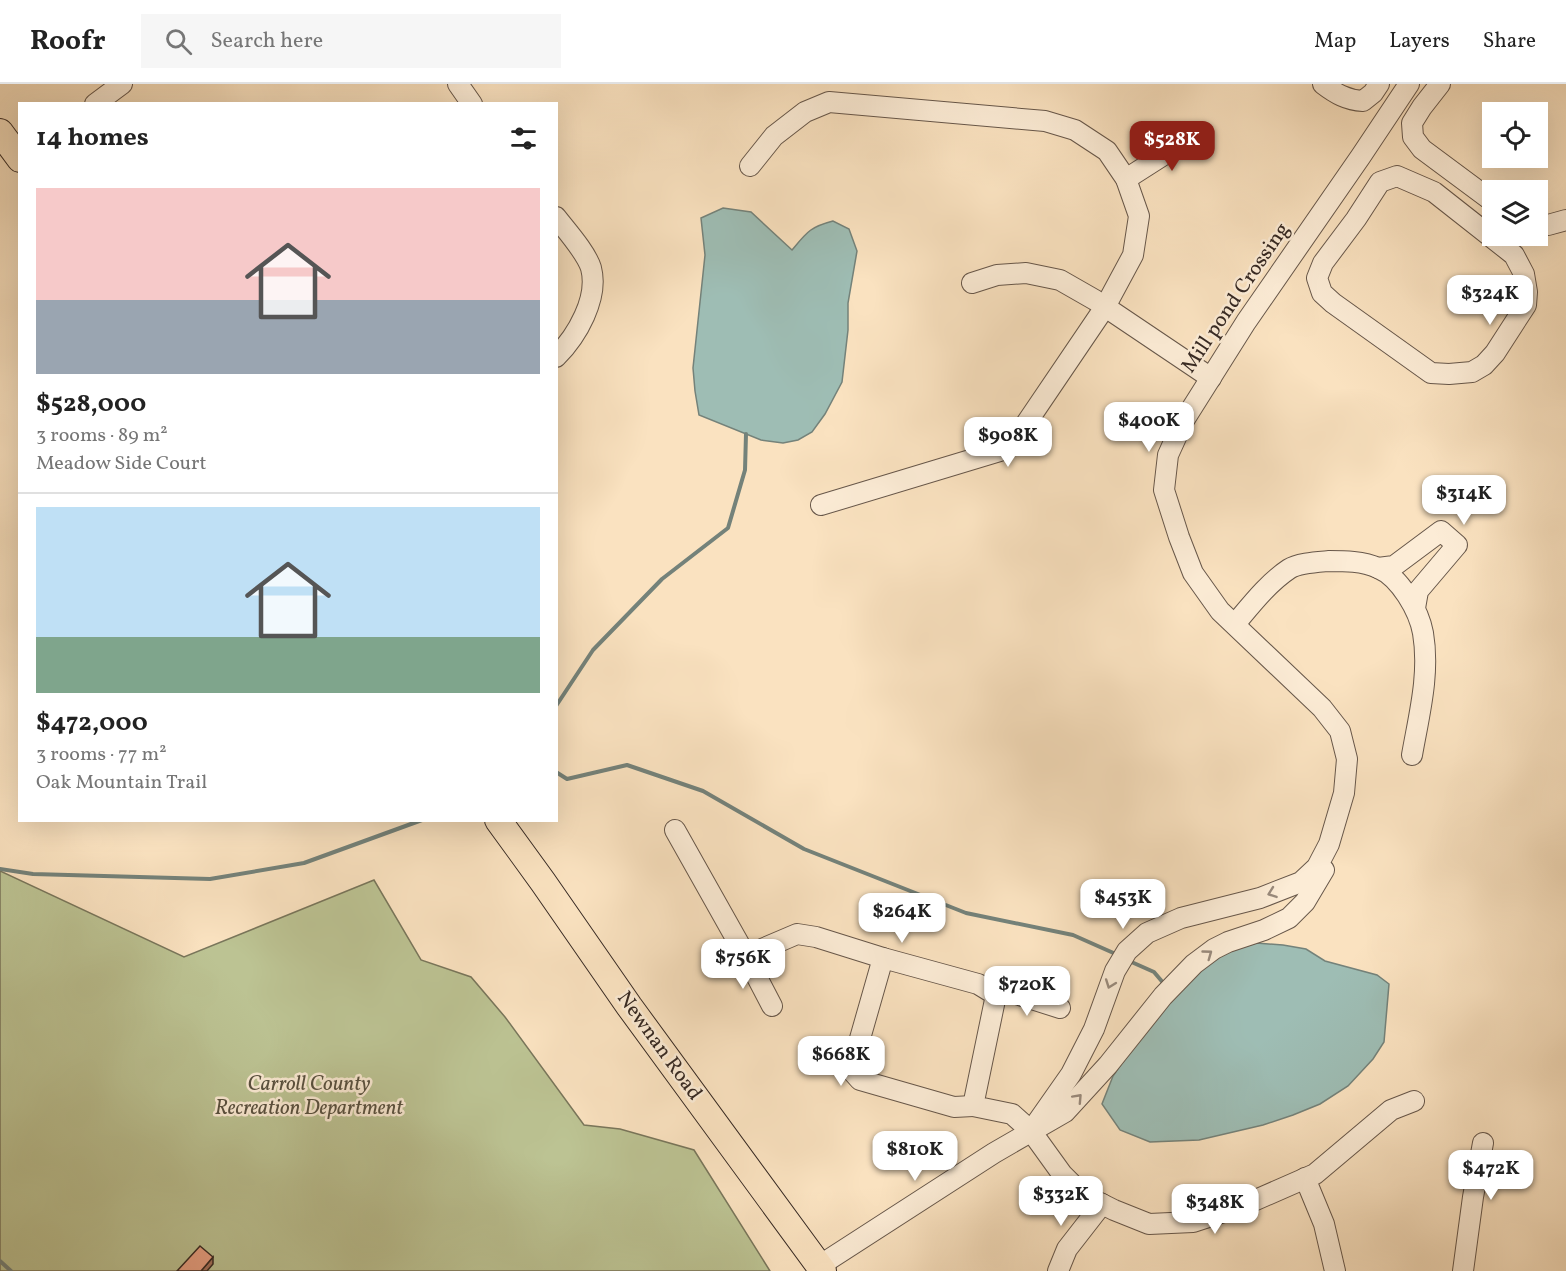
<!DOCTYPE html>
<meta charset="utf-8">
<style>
:root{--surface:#fff;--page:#f6f6f6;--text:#222;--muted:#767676;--line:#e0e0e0;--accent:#8f2418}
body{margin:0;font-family:Vollkorn,serif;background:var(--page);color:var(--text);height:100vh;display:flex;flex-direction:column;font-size:22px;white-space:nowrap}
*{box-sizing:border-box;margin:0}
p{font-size:20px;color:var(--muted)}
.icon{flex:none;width:33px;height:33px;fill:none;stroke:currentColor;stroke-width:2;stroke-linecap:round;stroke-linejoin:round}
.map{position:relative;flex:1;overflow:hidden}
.drawer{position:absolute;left:18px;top:18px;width:540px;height:720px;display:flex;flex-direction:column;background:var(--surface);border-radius:0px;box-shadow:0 6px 24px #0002}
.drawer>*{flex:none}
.buttons{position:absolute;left:1482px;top:18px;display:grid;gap:12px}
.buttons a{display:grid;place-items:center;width:66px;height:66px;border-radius:0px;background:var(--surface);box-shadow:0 6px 24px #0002;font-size:30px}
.price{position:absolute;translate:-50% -51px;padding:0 14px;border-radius:12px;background:#fff;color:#222;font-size:20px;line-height:39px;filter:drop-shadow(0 2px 3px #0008)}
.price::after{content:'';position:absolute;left:50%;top:36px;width:18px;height:14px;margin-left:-9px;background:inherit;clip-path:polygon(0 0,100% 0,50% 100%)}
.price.active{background:var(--accent);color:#fff}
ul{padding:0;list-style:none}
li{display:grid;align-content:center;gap:12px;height:318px;padding:0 18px}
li+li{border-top:2px solid var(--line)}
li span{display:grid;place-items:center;height:186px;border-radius:0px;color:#555}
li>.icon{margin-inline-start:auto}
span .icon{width:108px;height:108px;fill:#fffc;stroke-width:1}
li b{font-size:26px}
h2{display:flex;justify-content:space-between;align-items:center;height:72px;padding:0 18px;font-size:26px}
header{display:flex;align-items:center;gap:36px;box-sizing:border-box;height:84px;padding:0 30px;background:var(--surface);border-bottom:2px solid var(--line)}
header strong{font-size:28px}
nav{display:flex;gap:33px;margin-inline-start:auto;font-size:21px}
.search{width:420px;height:54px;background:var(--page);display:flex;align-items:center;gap:15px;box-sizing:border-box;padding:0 21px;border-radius:0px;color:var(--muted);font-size:22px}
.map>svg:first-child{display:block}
.green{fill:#bcc393;stroke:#79765b;stroke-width:1.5}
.water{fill:#9ebdb4;stroke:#74827a;stroke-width:1.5}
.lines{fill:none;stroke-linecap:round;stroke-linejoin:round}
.stream{stroke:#74827a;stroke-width:4}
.minor-casing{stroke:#67574a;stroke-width:22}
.major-casing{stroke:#362923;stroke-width:28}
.minor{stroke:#fcecd6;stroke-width:20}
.major{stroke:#fae2c0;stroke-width:26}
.shaded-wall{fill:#a26f5b;stroke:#362923;stroke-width:1.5}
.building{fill:#e79f82;stroke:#362923;stroke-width:1.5}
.oneway{stroke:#998a7c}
.labels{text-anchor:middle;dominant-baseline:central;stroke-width:5;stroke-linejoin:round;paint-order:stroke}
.street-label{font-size:21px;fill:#362923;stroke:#fcecd6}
.park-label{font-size:21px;font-style:italic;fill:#58503f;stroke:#fcecd6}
</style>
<header>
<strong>Roofr</strong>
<div class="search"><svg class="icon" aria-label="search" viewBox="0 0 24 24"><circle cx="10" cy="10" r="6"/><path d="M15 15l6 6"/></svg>Search here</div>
<nav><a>Map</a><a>Layers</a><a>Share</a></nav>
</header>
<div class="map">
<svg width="1566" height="1187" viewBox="0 0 1566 1187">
<rect width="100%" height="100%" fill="#fae2c0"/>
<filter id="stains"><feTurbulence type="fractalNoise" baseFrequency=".00333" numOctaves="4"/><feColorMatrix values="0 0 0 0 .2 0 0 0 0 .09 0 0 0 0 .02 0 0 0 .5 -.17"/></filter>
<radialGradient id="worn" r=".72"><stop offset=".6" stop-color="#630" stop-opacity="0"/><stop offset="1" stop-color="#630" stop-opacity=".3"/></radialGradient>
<polygon class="green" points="0,787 184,873 374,796 421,876 471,893 505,933 584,1041 620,1045 694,1066 770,1187 0,1187"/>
<g class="water">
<path d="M723 124 751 128 792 166C807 148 810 143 833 137L849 145 857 167 848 219V246L842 298 825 330 812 348 798 356 783 359 761 356 699 331 695 307 693 284 705 171 701 134Z"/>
<polygon points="1256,859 1283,861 1306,865 1325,877 1377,891 1389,900 1384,958 1373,975 1348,1002 1320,1020 1293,1031 1263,1041 1199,1056 1150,1058 1120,1046 1102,1020 1113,992 1140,953 1181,901 1223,869"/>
</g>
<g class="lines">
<g class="stream">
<polyline points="556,622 593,566 662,495 728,444 745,386 746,350"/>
<polyline points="556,688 567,695 627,681 703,707 804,765 966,829 1073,851 1118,871"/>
<polyline points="0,785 33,790 210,795 304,779 422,736"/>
<polyline points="1127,876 1154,888 1165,901"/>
<polyline points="0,1177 11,1187"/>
</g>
<g class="minor-casing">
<g id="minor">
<polyline points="458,0 472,20"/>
<path d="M1323 0C1336 10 1347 16 1363 17L1373 9 1379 0"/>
<polyline points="1440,0 1422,23 1412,39 1413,53 1422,65 1492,117"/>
<polyline points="95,20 122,0"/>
<polyline points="750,82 774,52 805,28 829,18 1045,37 1075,46 1107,67 1126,95 1139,132 1133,171 1105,223 1021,347 1000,367 821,421"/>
<polygon points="1397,92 1434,108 1514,171 1524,190 1527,208 1526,221 1495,269 1484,281 1472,288 1449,290 1431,289 1333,219 1322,209 1317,194 1323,179 1356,135 1380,98"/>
<polyline points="1126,95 1198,49"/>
<path d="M556 133C566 146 586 168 591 184 599 214 577 252 556 273"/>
<polyline points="1538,141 1548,141 1566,136"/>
<polyline points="972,199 997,191 1026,189 1060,196 1095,216 1211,294"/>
<polyline points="1378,484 1394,482 1441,447 1457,461 1418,507 1415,524"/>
<path d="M1235 540C1251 521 1268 499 1289 485 1298 479 1318 478 1329 477 1344 477 1363 477 1378 484 1400 493 1419 527 1423 549 1430 590 1419 631 1412 671"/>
<polyline points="675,746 747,874 762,865 797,850 816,853 883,874 978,900 996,911 973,1022 1012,1030 1031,1047 1062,1090 1082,1110 1114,1126 1149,1140 1193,1138 1242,1122 1315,1090 1391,1026 1414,1017"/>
<polyline points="747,874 772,922"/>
<polyline points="883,874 851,986 860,996 954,1023 973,1022"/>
<polyline points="996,911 1010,908 1060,924"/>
<polyline points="1031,1047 1071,990 1094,945 1115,887 1127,867 1147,849 1181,834 1260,814 1301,798 1317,783 1329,760 1344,709 1347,675 1340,647 1322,624 1220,527 1193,489 1179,453 1164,406 1168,371 1183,338 1246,238 1361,72 1409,0"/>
<polyline points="1305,1094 1324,1140 1335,1187"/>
<polyline points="819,1182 994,1069 1065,1028 1108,981 1163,912 1194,880 1214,865 1228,858 1264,846 1289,834 1305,818 1324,786"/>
<polyline points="1058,1187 1067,1165 1102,1120"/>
<polyline points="1463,1187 1473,1113 1483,1059"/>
</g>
</g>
<g class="major-casing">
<g id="major">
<polyline points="0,48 20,75"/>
<polyline points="498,736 543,798 629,922 823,1187"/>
</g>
</g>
<use href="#minor" class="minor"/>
<use href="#major" class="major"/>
</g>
<polygon class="shaded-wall" points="213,1173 213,1180 207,1187 201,1187"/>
<polygon class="building" points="200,1162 213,1173 201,1187 177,1187"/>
<defs><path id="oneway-chevron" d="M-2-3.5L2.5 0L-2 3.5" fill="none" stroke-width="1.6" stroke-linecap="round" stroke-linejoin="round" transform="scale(1.5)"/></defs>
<g class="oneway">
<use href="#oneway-chevron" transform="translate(1272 809) rotate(160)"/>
<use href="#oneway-chevron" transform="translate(1208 870) rotate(-36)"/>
<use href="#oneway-chevron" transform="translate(1110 900) rotate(110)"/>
<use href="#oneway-chevron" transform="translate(1078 1014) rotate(-47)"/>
</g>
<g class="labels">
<g class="street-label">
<text transform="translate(1236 214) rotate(-56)">Mill pond Crossing</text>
<text transform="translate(659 962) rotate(54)">Newnan Road</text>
</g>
<g class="park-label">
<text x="309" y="1000">Carroll County<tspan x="309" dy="24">Recreation Department</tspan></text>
</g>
</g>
<rect width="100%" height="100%" filter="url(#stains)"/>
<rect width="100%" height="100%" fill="url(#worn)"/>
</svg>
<div class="buttons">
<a><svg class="icon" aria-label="locate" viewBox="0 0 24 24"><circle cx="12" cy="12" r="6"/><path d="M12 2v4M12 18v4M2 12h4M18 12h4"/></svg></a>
<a><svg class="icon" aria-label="layers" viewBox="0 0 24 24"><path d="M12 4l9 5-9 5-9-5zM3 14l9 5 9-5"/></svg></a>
</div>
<b class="price active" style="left:1172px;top:88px">$528K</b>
<b class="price" style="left:1490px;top:242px">$324K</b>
<b class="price" style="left:1149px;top:369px">$400K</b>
<b class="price" style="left:1008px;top:384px">$908K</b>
<b class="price" style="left:1464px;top:442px">$314K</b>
<b class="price" style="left:1123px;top:846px">$453K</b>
<b class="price" style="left:902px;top:860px">$264K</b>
<b class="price" style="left:743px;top:906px">$756K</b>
<b class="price" style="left:1027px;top:933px">$720K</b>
<b class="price" style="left:841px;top:1003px">$668K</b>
<b class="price" style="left:915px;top:1098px">$810K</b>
<b class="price" style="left:1491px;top:1117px">$472K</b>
<b class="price" style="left:1061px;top:1143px">$332K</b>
<b class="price" style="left:1215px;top:1151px">$348K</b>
<section class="drawer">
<h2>14 homes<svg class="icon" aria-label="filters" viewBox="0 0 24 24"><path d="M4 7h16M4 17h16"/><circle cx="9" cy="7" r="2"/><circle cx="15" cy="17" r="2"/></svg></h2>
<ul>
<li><span style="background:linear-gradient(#f6c9c9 60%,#9aa5b1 0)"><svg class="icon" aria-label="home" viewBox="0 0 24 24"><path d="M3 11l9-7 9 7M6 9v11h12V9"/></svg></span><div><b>$528,000</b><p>3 rooms · 89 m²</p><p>Meadow Side Court</p></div></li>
<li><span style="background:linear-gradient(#bfe0f5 70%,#7fa58c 0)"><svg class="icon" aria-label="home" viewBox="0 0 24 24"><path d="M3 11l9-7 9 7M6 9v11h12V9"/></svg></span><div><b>$472,000</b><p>3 rooms · 77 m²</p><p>Oak Mountain Trail</p></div></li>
</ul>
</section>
</div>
